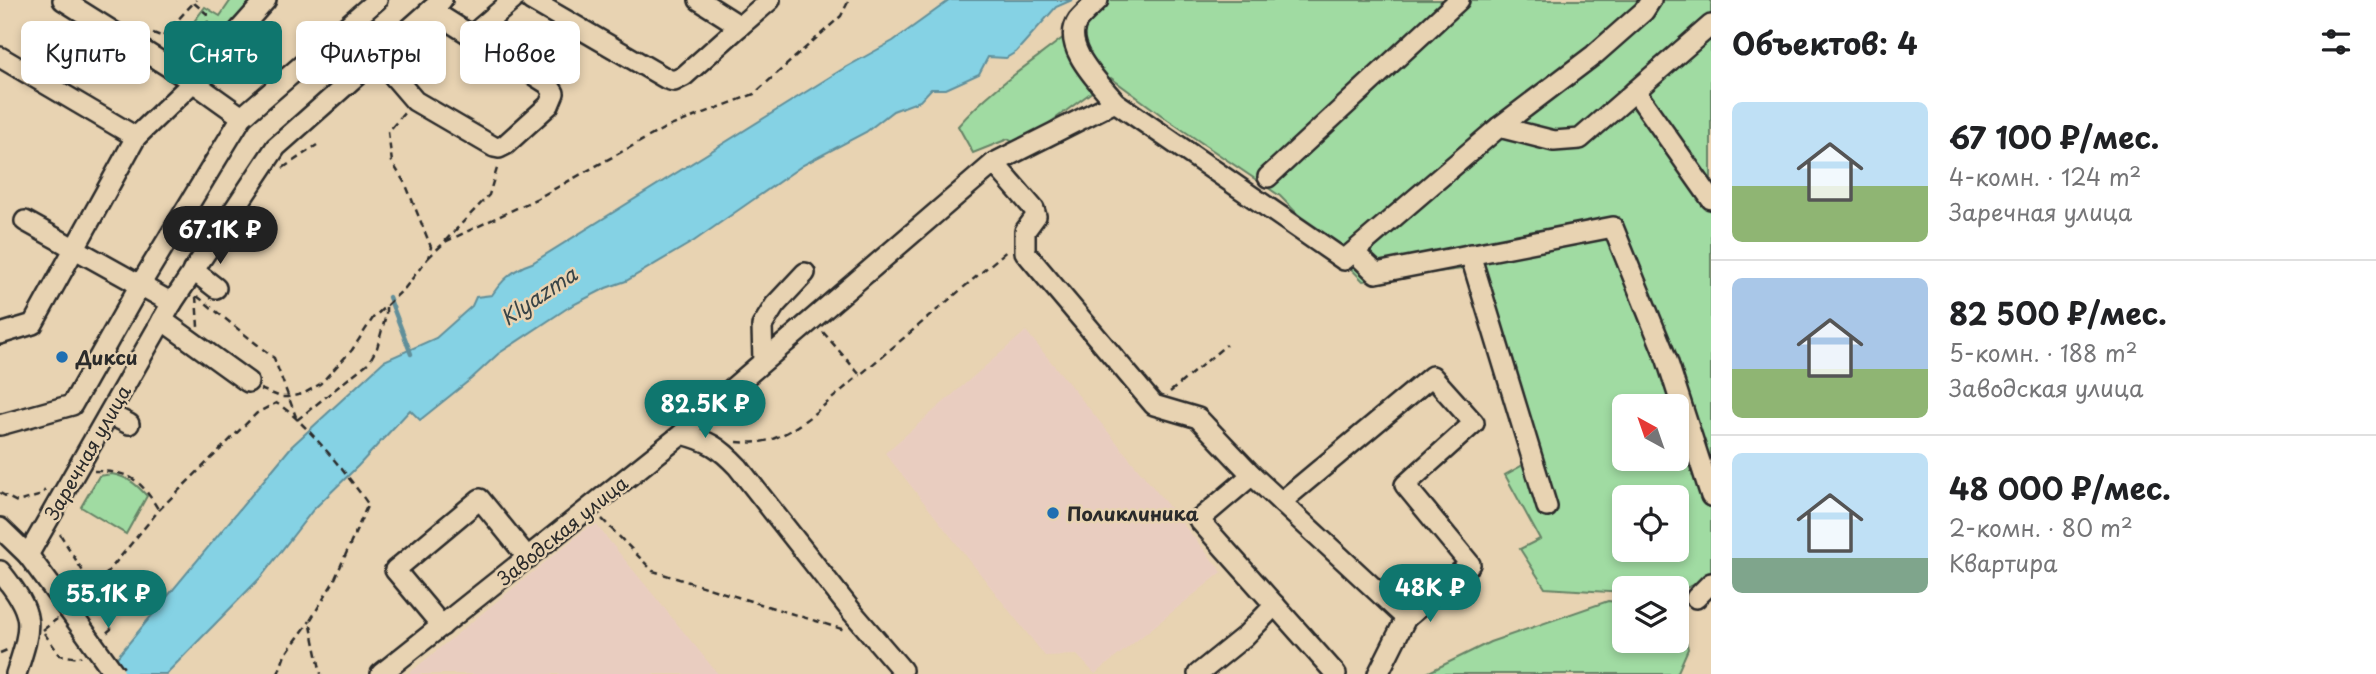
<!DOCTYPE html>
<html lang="ru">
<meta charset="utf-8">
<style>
:root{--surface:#fff;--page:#f6f6f6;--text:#202124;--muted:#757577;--line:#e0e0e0;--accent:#0f766e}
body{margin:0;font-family:"Playpen Sans",sans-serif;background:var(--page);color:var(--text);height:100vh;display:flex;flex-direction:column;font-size:26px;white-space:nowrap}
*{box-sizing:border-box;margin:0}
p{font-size:23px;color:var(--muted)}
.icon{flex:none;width:38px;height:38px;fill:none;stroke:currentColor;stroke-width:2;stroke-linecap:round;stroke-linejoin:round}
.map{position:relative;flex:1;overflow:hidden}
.side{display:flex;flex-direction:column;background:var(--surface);width:665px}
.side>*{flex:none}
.banner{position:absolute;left:21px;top:21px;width:665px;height:63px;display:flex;gap:14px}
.needle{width:46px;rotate:320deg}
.fabs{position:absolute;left:1612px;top:394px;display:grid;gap:14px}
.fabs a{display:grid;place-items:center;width:77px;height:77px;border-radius:10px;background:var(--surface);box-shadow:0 4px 10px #0003;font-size:35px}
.price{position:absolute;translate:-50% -60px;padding:0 16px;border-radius:24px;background:var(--accent);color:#fff;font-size:23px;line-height:46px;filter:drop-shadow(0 2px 4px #0008)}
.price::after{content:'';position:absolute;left:50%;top:42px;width:21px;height:16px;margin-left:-10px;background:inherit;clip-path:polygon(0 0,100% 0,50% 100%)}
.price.selected{background:#222;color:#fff}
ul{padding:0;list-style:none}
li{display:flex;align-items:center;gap:21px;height:175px;padding:0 21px}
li+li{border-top:2px solid var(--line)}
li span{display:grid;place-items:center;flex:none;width:196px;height:140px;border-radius:10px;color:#555}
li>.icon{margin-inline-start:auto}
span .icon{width:84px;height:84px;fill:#fffc;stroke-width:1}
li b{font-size:30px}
h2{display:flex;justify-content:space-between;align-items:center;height:84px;padding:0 21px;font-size:30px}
.tag{padding:0 24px;border-radius:10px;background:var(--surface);box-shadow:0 4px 10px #0003;font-size:24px;line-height:63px}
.tag.selected{background:var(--accent);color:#fff}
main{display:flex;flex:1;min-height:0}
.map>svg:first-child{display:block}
.built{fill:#e9cdc0}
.green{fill:#a0dba2;stroke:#668366;stroke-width:2;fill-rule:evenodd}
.water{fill:#85d2e4;stroke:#618f9a;stroke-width:2}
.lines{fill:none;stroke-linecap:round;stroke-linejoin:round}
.stream{stroke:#618f9a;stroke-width:4.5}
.minor-casing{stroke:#2b2b2b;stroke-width:24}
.path{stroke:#2b2b2b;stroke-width:2.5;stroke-dasharray:7 5;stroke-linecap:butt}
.minor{stroke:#e8d3b2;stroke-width:19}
.minor-bridge-casing{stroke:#2b2b2b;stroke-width:24;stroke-linecap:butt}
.minor-bridge{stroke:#e8d3b2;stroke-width:19}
.poi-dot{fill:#1f6fb2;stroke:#e8d3b2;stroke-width:2.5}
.labels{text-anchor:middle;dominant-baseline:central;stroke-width:5;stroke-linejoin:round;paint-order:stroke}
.poi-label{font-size:19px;font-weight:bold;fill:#2b2b2b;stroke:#e8d3b2;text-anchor:start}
.street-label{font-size:19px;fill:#2b2b2b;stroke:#e8d3b2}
.water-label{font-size:21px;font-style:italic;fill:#384447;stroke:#e8d3b2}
</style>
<main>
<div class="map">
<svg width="1711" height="674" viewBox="0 0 1711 674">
<rect width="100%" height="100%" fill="#e8d3b2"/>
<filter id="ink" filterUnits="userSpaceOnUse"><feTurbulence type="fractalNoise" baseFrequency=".0143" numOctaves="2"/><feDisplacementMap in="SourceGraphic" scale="14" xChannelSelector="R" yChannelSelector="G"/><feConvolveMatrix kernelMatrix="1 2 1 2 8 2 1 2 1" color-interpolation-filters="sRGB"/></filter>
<g filter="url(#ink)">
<g class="built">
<polygon points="1026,331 1222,572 1095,674 1077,655 1045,656 885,453"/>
<polygon points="594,522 718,674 408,674"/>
</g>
<g class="green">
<polygon points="231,0 249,0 255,4 205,65 176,45 205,7 220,16"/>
<path d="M1107 0H1711V579L1677 591 1676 588H1624V593L1545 588 1520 549 1540 539 1505 475 1541 455 1479 267 1363 281 1280 196 1168 120 1111 78 1018 146 1008 139 973 153 958 126C1000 77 1061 46 1107 0ZM1624 406H1676V458H1624ZM1624 497H1676V550H1624Z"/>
<path d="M112 474C128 477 136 484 147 496L126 534 81 507 99 476Z"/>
<polygon points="1608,601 1624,603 1624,640 1676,640 1677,615 1682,619 1688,649 1677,674 1425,674 1490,642"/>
</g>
<path class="water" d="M950 0H1072L1056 7 1016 52 1006 58 988 57 979 74 946 89H931L920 101 893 111 866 132 803 165 694 241 626 281 606 288 569 307 498 354 471 379 420 420 410 410 358 466 313 510 261 577 166 674H93L114 661 292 446 384 361 436 338 472 306 476 297 492 295C502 280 515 268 532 263L841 70 893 41Z"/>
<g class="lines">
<polyline class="stream" points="389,297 411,354"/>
<g class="minor-casing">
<g id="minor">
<polyline points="63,0 193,82 242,117"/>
<polyline points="531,0 667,79 674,81 684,76 740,26 699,0"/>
<path d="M1098 0C1092 6 1084 13 1078 20 1060 46 1100 83 1115 102"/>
<polyline points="1651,0 1644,11 1594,55 1499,127 1554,141 1580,139 1711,25"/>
<polyline points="740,26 770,0"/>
<polyline points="471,36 513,0"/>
<polyline points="0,57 136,137"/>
<polyline points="378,58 415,101 494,147 499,148 505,145 549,105 554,93 548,84 431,10"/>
<polyline points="1635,91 1711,199"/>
<polyline points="994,163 1034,209 1036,216 1025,231 1025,252 1154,405 1198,418 1252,475 1281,502 1432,376 1474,423 1405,485 1470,564 1406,618 1378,674"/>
<polyline points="1268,177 1459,0"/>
<polyline points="1354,252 1376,273 1613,227 1667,360 1711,496"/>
<polyline points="1470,254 1547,507"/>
<polyline points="193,270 216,288"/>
<polyline points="172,303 140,285 242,117 377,0"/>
<polyline points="162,320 248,382"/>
<polyline points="0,334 33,324 136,137 193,82 266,0"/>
<polyline points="763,361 762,326 775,305 805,273"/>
<polyline points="109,414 129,424"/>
<polyline points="0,425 72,405 140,285 25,221"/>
<path d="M682 434C709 441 719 447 738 467L853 613 902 670"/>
<polyline points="1252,475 1199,520 1336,674"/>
<polyline points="1281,502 1406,618"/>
<polyline points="0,528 28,555 68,609"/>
<polyline points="28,555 172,303 276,147 442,0"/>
<path d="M0 571C35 615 33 622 16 674"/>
<polyline points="1696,598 1711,583"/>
<polyline points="442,626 395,570 480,499 528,558"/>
<polyline points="381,674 682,434 706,411 994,163 1115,102 1344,260 1499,127"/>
<polyline points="1198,674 1245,636 1275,605"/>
</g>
</g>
<g class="path">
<polyline points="194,3 207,14 209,39"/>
<polyline points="153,33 169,39 211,37"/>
<polyline points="163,36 196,0"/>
<polyline points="283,168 317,145"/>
<polyline points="445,241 489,195 498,165"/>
<polyline points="428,258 445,242 536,199 665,128 754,94 841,16 849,0"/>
<polyline points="196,296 198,327"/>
<polyline points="197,296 274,358 296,417"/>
<polyline points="823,332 860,375 1009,249"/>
<polyline points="260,389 281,397 288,397 303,394 320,384 352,350 373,318 405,288 428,258 431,247 406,185 392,162 388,132 405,112"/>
<polyline points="1170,392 1226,345"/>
<polyline points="297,420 369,362 377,348 386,315 386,307"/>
<path d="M737 442C749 443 763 443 775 438 802 428 836 394 860 375"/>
<path d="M94 471C130 471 140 479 158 509"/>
<polyline points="0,493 17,502 42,495 45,490"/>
<polyline points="602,519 653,571 845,630"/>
<polyline points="60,534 112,619 111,629 104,635"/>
<path d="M80 600 93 590 159 510 257 413 276 403C301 416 351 479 368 504L334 581 310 621 321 674"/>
<polyline points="43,630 57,619"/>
<polyline points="44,633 60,655 79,658 81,656"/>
<polyline points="0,653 7,650"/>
<polyline points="278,674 285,655 310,621"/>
</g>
<use href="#minor" class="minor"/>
<g class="minor-bridge-casing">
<polyline id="minor-bridge" points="68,609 115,674"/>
</g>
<use href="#minor-bridge" class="minor-bridge"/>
</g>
</g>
<g class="poi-dot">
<circle cx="62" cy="357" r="7"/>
<circle cx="1053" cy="513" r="7"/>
</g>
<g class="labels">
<g class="poi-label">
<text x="76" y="357">Дикси</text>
<text x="1067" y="513">Поликлиника</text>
</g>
<g class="street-label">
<text transform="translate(87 452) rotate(-60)">Заречная улица</text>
<text transform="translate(562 530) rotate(-39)">Заводская улица</text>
</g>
<g class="water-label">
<text transform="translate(538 295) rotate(-34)">Klyazma</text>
</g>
</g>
</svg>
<div class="fabs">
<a><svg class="needle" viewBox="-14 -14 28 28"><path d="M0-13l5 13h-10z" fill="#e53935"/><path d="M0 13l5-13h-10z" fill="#757577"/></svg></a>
<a><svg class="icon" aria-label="locate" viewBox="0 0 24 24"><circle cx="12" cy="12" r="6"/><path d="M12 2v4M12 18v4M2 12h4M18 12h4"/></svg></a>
<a><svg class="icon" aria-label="layers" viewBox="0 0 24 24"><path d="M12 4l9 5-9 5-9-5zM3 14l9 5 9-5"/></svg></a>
</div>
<b class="price selected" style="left:220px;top:266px">67.1K ₽</b>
<b class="price" style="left:705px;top:440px">82.5K ₽</b>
<b class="price" style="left:1430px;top:624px">48K ₽</b>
<b class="price" style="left:108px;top:630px">55.1K ₽</b>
<div class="banner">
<a class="tag">Купить</a>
<a class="tag selected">Снять</a>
<a class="tag">Фильтры</a>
<a class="tag">Новое</a>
</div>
</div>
<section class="side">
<h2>Объектов: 4<svg class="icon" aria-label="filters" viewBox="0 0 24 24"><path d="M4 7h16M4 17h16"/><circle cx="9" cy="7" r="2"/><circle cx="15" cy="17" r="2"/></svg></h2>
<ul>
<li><span style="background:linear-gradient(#bfe0f5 60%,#8fb573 0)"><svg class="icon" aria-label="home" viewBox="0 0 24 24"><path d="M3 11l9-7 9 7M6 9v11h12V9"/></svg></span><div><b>67 100 ₽/мес.</b><p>4-комн. · 124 m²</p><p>Заречная улица</p></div></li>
<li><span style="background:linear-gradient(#a9c7e8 65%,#8fb573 0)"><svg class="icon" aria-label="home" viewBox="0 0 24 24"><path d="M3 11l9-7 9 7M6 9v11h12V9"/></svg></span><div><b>82 500 ₽/мес.</b><p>5-комн. · 188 m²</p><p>Заводская улица</p></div></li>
<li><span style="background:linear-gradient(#bfe0f5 75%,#7fa58c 0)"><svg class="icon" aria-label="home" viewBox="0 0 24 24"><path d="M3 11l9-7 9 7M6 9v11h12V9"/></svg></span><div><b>48 000 ₽/мес.</b><p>2-комн. · 80 m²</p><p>Квартира</p></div></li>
</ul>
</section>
</main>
